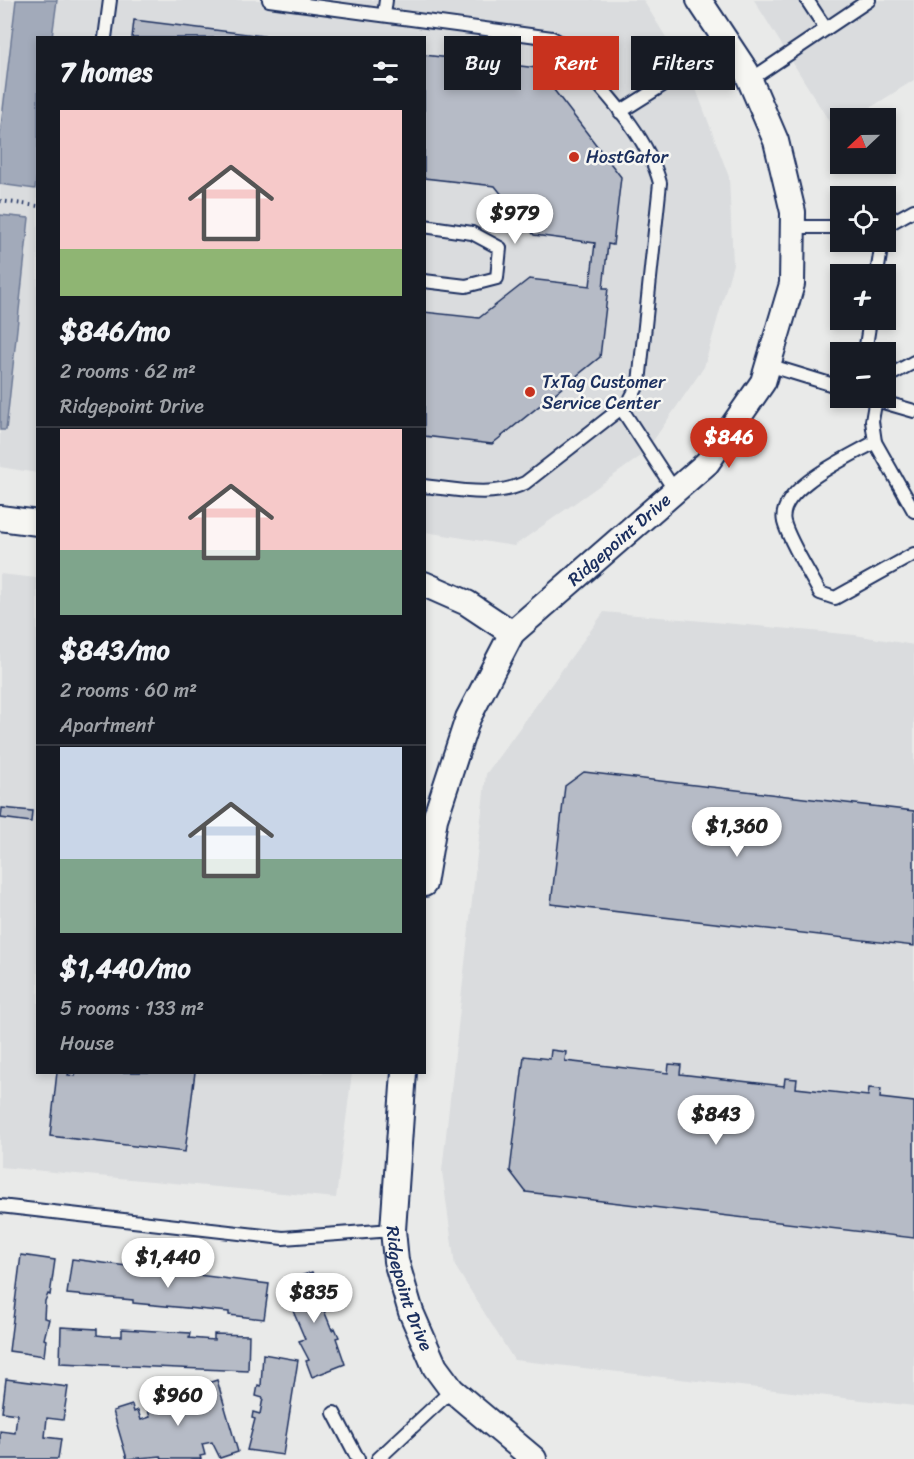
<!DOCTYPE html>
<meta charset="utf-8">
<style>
:root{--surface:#171b24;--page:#20242c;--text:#f1f3f6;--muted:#9ea1a6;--line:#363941;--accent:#c8321e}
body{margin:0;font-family:Sriracha,sans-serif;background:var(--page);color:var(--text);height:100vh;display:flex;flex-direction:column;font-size:22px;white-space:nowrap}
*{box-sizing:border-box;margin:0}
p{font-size:20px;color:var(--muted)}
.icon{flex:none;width:33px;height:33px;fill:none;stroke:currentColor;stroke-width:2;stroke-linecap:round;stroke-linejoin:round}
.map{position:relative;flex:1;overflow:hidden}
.panel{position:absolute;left:36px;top:36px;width:390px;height:1038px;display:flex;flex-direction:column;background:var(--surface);border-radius:0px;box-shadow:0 3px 9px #0003}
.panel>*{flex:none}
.hud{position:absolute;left:444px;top:36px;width:380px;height:54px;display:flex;gap:12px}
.needle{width:39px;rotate:248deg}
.buttons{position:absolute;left:830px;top:108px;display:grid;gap:12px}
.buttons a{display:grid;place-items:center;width:66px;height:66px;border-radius:0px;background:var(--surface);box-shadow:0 3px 9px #0003;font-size:30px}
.price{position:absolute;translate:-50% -51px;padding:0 14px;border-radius:21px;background:#fff;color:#222;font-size:20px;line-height:39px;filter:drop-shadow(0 2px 3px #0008)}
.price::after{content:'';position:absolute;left:50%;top:36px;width:18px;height:14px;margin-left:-9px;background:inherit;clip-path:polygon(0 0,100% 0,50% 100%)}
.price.on{background:var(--accent);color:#fff}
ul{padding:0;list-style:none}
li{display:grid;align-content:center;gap:12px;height:318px;padding:0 24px}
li+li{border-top:2px solid var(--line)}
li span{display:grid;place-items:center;height:186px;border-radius:0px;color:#555}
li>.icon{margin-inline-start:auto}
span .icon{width:108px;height:108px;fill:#fffc;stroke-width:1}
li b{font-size:26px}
h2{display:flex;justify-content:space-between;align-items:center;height:72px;padding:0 24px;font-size:26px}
.chip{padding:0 21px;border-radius:0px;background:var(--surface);box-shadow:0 3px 9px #0003;font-size:21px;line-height:54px}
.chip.on{background:var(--accent);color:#fff}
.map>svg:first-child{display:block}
.built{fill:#dadcde}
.water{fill:#a2aaba;stroke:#6c7995;stroke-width:1.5}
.building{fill:#b6bbc6;stroke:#1b2f5e;stroke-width:1.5}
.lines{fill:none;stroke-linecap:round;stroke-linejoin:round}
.lane-casing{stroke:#1b2f5e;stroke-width:16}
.street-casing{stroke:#1b2f5e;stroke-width:28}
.path{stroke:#1b2f5e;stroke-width:4;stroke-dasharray:1.5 4.5;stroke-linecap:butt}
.lane{stroke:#f6f6f2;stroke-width:12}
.street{stroke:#f6f6f2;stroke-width:24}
.poi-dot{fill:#c8321e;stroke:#f6f6f2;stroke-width:2}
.labels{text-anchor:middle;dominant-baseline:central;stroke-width:5;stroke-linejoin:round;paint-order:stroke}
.poi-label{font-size:18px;fill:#1b2f5e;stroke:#f6f6f2;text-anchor:start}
.street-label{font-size:18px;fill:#1b2f5e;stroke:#f6f6f2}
</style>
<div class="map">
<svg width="914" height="1459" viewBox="0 0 914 1459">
<rect width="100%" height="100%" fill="#e9eae9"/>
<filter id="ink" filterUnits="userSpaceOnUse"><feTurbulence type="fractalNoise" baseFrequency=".0167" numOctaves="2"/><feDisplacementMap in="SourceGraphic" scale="12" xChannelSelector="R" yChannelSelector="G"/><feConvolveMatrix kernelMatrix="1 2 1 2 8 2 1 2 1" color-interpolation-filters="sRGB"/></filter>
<g filter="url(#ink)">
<g class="built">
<polygon points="0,0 643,0 693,81 729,177 733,264 704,367 644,454 514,546 425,532 424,38 38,38 37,473 0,467"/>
<polygon points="754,0 914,0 914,80 854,118 840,118 840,128 835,131"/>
<polygon points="0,574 37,578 38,1072 352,1073 336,1198 0,1167"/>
<polygon points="604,612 855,635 914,645 914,1406 514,1360 455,1266 442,1171 486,774"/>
</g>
<g class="water">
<polygon points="16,0 57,0 52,37 38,38 38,167 35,189 0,184 0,135"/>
<polygon points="0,215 29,218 6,430 0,430"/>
</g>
<g class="building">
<polygon points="134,20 279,38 132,38"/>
<polygon points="424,55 537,68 621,177 613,245 608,244 603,288 608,288 600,357 492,444 424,436 424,312 479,318 529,279 590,286 595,243 534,235 495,186 424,178"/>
<polygon points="584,772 914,811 914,946 551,904 565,786"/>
<polygon points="2,808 32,811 31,822 1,818"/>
<polygon points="551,1050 566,1052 565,1061 668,1073 669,1064 681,1065 680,1074 784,1086 785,1078 797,1079 796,1088 868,1096 869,1088 881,1089 880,1098 914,1102 914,1238 526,1192 510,1171 524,1056 550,1059"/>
<polygon points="57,1072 69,1072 68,1075 75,1076 75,1072 195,1072 185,1152 50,1136"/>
<polygon points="21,1255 55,1260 50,1295 48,1294 45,1301 44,1318 49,1319 44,1339 46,1340 44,1356 9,1351"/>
<polygon points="72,1259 269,1284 264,1319 229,1315 229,1312 133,1303 133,1300 67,1294"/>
<polygon points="312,1272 327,1306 323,1308 332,1330 335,1328 339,1337 336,1338 345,1364 312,1377 306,1361 309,1360 299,1341 305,1339 281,1283"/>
<polygon points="61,1327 97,1329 97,1335 106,1336 122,1336 122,1329 190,1333 189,1338 214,1340 214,1334 249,1335 248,1371 60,1363"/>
<polygon points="263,1354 298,1360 283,1455 247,1450 255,1419 252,1418 253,1412 260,1414 263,1398 256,1396 258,1385 261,1386"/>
<polygon points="6,1379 68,1387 63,1420 47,1418 45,1437 61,1439 58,1459 0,1459 0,1431 15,1433 17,1414 2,1412"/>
<polygon points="217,1380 238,1452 220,1458 212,1442 202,1444 205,1455 200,1456 201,1459 162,1459 161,1456 127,1459 113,1411 132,1405 134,1412 138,1410 141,1420 150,1417 147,1407 152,1406 150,1401 182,1392 183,1397 188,1395 190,1405 200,1403 197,1392 201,1391 199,1386"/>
</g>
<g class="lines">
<g class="lane-casing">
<g id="lane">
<path d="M269 0 552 38 563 44C598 86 646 130 660 183L639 383 629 402 525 483C492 498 460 490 424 486"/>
<polyline points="807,0 826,29"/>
<polyline points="384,15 386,0"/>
<polyline points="105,38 110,0"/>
<polyline points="750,80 869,0"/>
<polyline points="620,112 728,44"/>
<polyline points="424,226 472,233 500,248 497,278 466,286 424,281"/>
<polyline points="885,226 914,210"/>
<polyline points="793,227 840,227"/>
<polyline points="877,274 882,242"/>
<polyline points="865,352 870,320"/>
<polyline points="768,365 840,387"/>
<polyline points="885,378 914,362"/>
<polyline points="869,398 914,411"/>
<path d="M876 398 872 421 875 442C851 456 776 489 784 522 789 541 810 574 820 593L835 598 914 554"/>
<polyline points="621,408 675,491"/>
<polyline points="875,442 914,511"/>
<polyline points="0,1206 283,1238 393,1230"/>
<polyline points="334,1413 358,1459"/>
<polyline points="378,1459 452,1390"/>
</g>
</g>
<g class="street-casing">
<g id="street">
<polyline points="0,518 38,523"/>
<polyline points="424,584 467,603 512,633"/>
<path id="s1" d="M424 884 435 819 468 718 512 633 707 463 763 382 792 284 793 212 776 141 746 71 699 0"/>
<path id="s2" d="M404 1072 393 1230 396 1261 411 1312 435 1367 452 1390 534 1459"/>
</g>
</g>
<polyline class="path" points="0,201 38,206"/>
<use href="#lane" class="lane"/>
<use href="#street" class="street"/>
</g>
</g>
<g class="poi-dot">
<circle cx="574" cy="157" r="6"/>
<circle cx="530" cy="392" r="6"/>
</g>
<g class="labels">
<g class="poi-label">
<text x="586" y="157">HostGator</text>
<text x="542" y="382">TxTag Customer<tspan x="542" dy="21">Service Center</tspan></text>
</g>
<g class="street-label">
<text stroke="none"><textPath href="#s1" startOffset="410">Ridgepoint Drive</textPath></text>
<text stroke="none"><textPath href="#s2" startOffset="219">Ridgepoint Drive</textPath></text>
</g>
</g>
</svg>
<div class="buttons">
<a><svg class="needle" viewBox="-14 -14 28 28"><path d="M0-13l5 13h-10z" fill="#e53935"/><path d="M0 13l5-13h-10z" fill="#9ea1a6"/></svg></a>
<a><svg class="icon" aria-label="locate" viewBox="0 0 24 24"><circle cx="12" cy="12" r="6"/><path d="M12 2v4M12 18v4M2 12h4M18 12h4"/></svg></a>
<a>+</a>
<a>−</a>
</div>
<b class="price" style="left:515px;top:245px">$979</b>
<b class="price on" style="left:729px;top:469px">$846</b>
<b class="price" style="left:737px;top:858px">$1,360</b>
<b class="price" style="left:716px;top:1146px">$843</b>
<b class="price" style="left:168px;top:1289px">$1,440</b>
<b class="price" style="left:314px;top:1324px">$835</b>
<b class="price" style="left:178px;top:1427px">$960</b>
<div class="hud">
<a class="chip">Buy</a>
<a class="chip on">Rent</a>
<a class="chip">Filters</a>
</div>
<section class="panel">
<h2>7 homes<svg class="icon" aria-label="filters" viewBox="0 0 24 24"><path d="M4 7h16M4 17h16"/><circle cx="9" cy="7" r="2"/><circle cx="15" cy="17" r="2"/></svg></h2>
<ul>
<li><span style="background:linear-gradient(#f6c9c9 75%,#8fb573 0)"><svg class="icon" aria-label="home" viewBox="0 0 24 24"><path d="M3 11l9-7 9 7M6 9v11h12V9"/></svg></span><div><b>$846/mo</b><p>2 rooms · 62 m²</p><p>Ridgepoint Drive</p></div></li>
<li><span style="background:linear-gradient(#f6c9c9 65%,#7fa58c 0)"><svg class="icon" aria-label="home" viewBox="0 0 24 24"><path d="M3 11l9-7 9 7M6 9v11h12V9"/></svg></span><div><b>$843/mo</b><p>2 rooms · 60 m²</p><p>Apartment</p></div></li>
<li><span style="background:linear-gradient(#c9d6e8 60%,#7fa58c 0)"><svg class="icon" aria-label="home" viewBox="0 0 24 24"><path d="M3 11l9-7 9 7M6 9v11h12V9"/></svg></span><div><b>$1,440/mo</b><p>5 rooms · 133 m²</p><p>House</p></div></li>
</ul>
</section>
</div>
